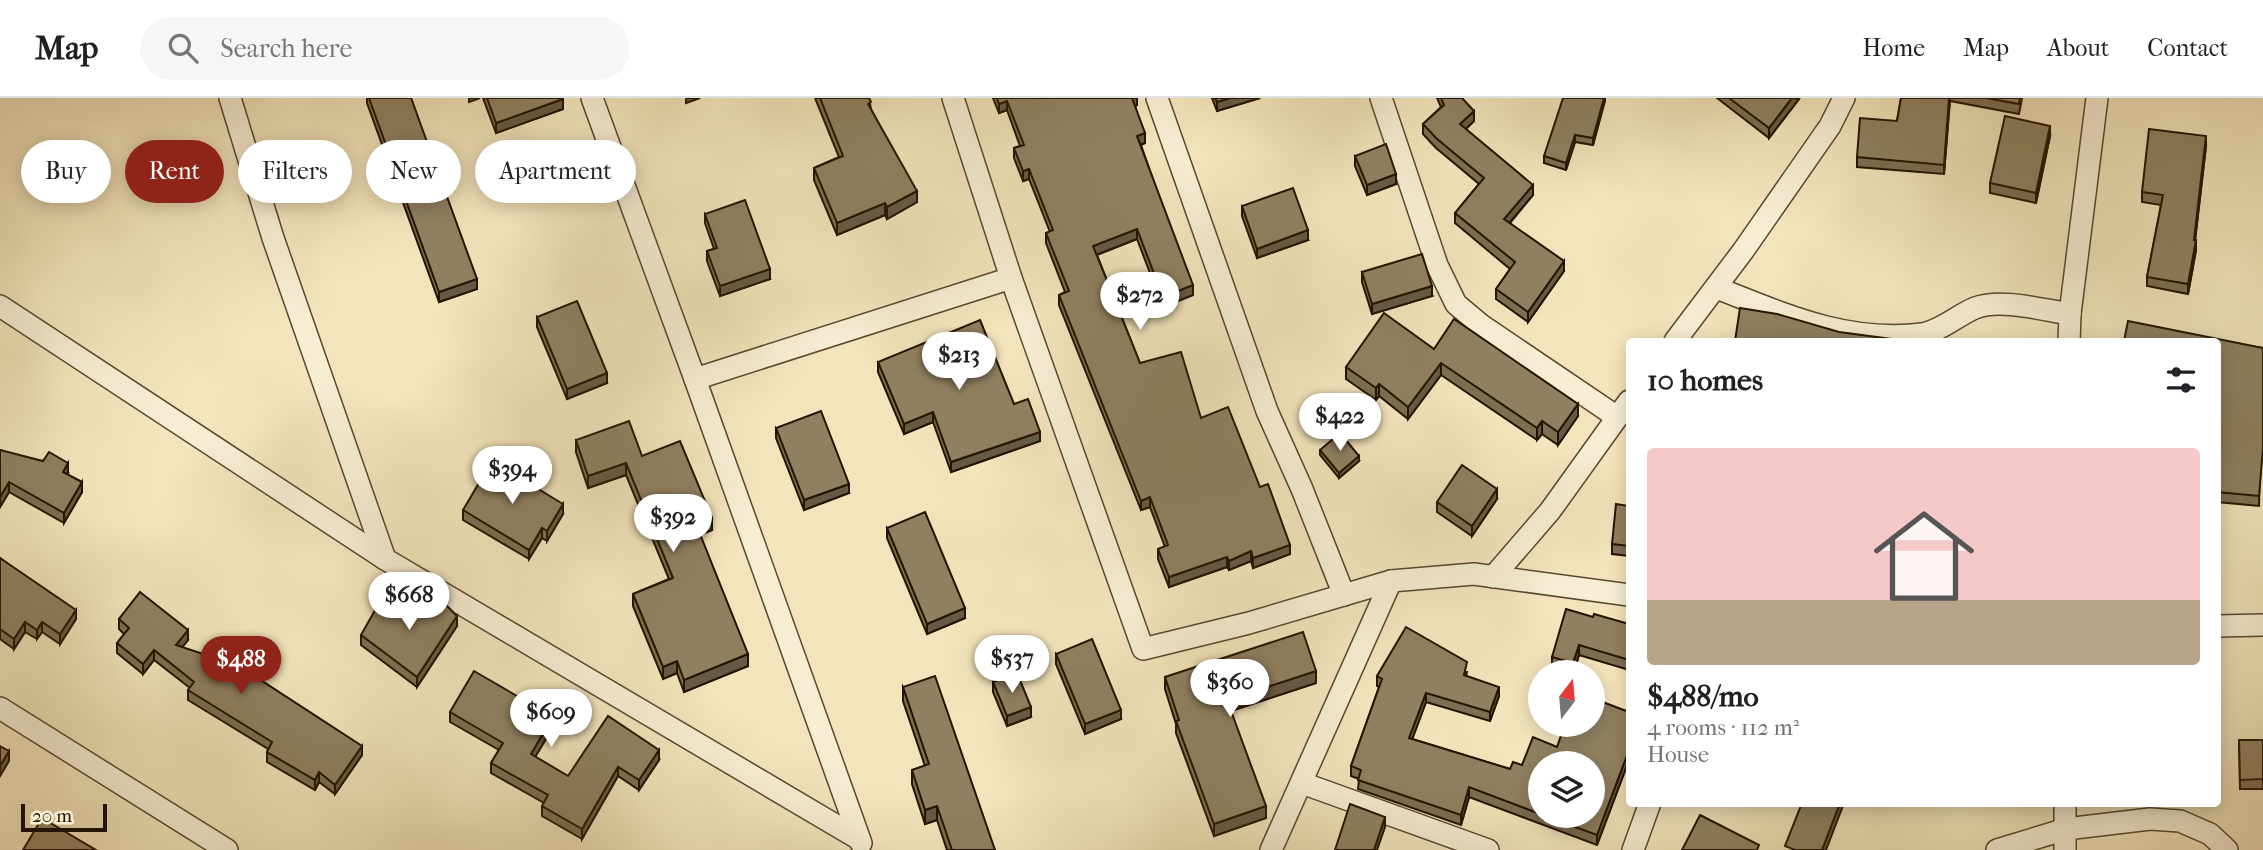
<!DOCTYPE html>
<meta charset="utf-8">
<style>
:root{--surface:#fff;--page:#f6f6f6;--text:#202124;--muted:#757577;--line:#e0e0e0;--accent:#8f2418}
body{margin:0;font-family:"IM FELL French Canon",serif;background:var(--page);color:var(--text);height:100vh;display:flex;flex-direction:column;font-size:26px;white-space:nowrap}
*{box-sizing:border-box;margin:0}
p{font-size:23px;color:var(--muted)}
.icon{flex:none;width:38px;height:38px;fill:none;stroke:currentColor;stroke-width:2;stroke-linecap:round;stroke-linejoin:round}
.map{position:relative;flex:1;overflow:hidden}
.panel{position:absolute;left:1626px;top:240px;width:595px;height:469px;display:flex;flex-direction:column;background:var(--surface);border-radius:7px;box-shadow:0 4px 18px #0003}
.panel>*{flex:none}
.guide{position:absolute;left:21px;top:42px;width:665px;height:63px;display:flex;gap:14px}
.needle{width:46px;rotate:16deg}
.tools{position:absolute;left:1528px;top:562px;display:grid;gap:14px}
.tools a{display:grid;place-items:center;width:77px;height:77px;border-radius:50%;background:var(--surface);box-shadow:0 4px 18px #0003;font-size:35px}
.scale{position:absolute;left:21px;bottom:18px;width:86px;box-sizing:border-box;padding-left:7px;border:4px solid #251400;border-top:0;font-size:19px;line-height:24px;white-space:nowrap;color:#251400;-webkit-text-stroke:5px #f7edd3;paint-order:stroke}
.price{position:absolute;translate:-50% -60px;padding:0 16px;border-radius:24px;background:#fff;color:#222;font-size:23px;line-height:46px;filter:drop-shadow(0 2px 4px #0008)}
.price::after{content:'';position:absolute;left:50%;top:42px;width:21px;height:16px;margin-left:-10px;background:inherit;clip-path:polygon(0 0,100% 0,50% 100%)}
.price.selected{background:var(--accent);color:#fff}
ul{padding:0;list-style:none}
li{display:grid;align-content:center;gap:14px;height:371px;padding:0 21px}
li+li{border-top:2px solid var(--line)}
li span{display:grid;place-items:center;height:217px;border-radius:7px;color:#555}
li>.icon{margin-inline-start:auto}
span .icon{width:126px;height:126px;fill:#fffc;stroke-width:1}
li b{font-size:30px}
h2{display:flex;justify-content:space-between;align-items:center;height:84px;padding:0 21px;font-size:30px}
.tag{padding:0 24px;border-radius:32px;background:var(--surface);box-shadow:0 4px 18px #0003;font-size:24px;line-height:63px}
.tag.selected{background:var(--accent);color:#fff}
header{display:flex;align-items:center;gap:42px;box-sizing:border-box;height:98px;padding:0 35px;background:var(--surface);border-bottom:2px solid var(--line)}
header strong{font-size:33px}
nav{display:flex;gap:38px;margin-inline-start:auto;font-size:24px}
.search{width:490px;height:63px;background:var(--page);display:flex;align-items:center;gap:18px;box-sizing:border-box;padding:0 24px;border-radius:38px;color:var(--muted);font-size:26px}
.map>svg:first-child{display:block}
.lines{fill:none;stroke-linecap:round;stroke-linejoin:round}
.minor-casing{stroke:#58482f;stroke-width:24}
.minor{stroke:#f7edd3;stroke-width:21}
.wall{fill:#7c6e53;stroke:#251400;stroke-width:2;fill-rule:evenodd}
.shaded-wall{fill:#655a44;stroke:#251400;stroke-width:2}
.building{fill:#908061;stroke:#251400;stroke-width:2}
</style>
<header>
<strong>Map</strong>
<div class="search"><svg class="icon" aria-label="search" viewBox="0 0 24 24"><circle cx="10" cy="10" r="6"/><path d="M15 15l6 6"/></svg>Search here</div>
<nav><a>Home</a><a>Map</a><a>About</a><a>Contact</a></nav>
</header>
<div class="map">
<svg width="2263" height="752" viewBox="0 0 2263 752">
<rect width="100%" height="100%" fill="#f3e4bb"/>
<filter id="stains"><feTurbulence type="fractalNoise" baseFrequency=".00286" numOctaves="4"/><feColorMatrix values="0 0 0 0 .2 0 0 0 0 .09 0 0 0 0 .02 0 0 0 .5 -.17"/></filter>
<radialGradient id="worn" r=".72"><stop offset=".6" stop-color="#630" stop-opacity="0"/><stop offset="1" stop-color="#630" stop-opacity=".3"/></radialGradient>
<g class="lines">
<g class="minor-casing">
<g id="minor">
<polyline points="230,0 273,140 385,461"/>
<polyline points="592,0 695,281 861,745"/>
<polyline points="953,0 1011,180 1143,551 1249,525 1391,483 1474,476 1629,497"/>
<polyline points="1157,0 1267,313 1302,391 1344,497"/>
<polyline points="1381,0 1437,167 1456,206 1481,227 1617,319"/>
<path d="M1717 190C1786 217 1846 245 1922 236 1941 233 1958 217 1975 210 2000 200 2043 212 2070 216"/>
<polyline points="0,208 385,461 859,741"/>
<polyline points="1675,243 1743,153 1830,28 1844,0"/>
<polyline points="2069,243 2070,216 2097,0"/>
<polyline points="695,281 1011,180"/>
<polyline points="1493,479 1550,413 1629,303"/>
<polyline points="2217,528 2263,527"/>
<polyline points="0,610 227,752"/>
<polyline points="1302,685 1488,752"/>
<polyline points="1271,752 1391,483"/>
<polyline points="1633,752 1650,705"/>
<polyline points="1997,752 2066,731 2150,721 2180,723 2210,736 2227,752"/>
<polyline points="2065,752 2065,705"/>
</g>
</g>
<use href="#minor" class="minor"/>
</g>
<g class="wall">
<polygon points="367,0 411,0 477,191 439,204 367,5"/>
<polygon points="483,0 563,0 563,11 496,35"/>
<polygon points="815,0 869,0 871,11 917,104 887,121 885,117 837,137 814,82 814,70 839,59"/>
<polygon points="993,0 1137,0 1137,7 1135,8 1145,45 1141,47 1193,197 1163,209 1137,141 1097,157 1140,265 1201,320 1260,389 1290,456 1253,470 1251,463 1229,472 1227,469 1169,489 1158,461 1158,451 1165,449 1150,409 1141,412 1059,207 1059,197 1065,194 1046,145 1046,135 1050,134 1029,81 1023,83 1014,60 1014,50 1020,48 1007,12 999,15"/>
<polygon points="1212,0 1260,0 1217,13"/>
<polygon points="1437,0 1462,0 1474,23 1466,31 1533,97 1510,125 1564,173 1528,224 1496,201 1496,191 1510,171 1455,125 1455,115 1479,86 1436,50 1423,36 1423,26 1441,9"/>
<polygon points="1605,0 1593,47 1575,44 1566,72 1544,65 1544,58"/>
<polygon points="1717,0 1799,0 1799,1 1769,40"/>
<polygon points="1901,0 2022,0 2019,16 1950,3 1944,76 1857,69 1857,59 1897,23"/>
<polygon points="2050,38 2036,105 1990,95 1990,85"/>
<polygon points="2206,48 2195,142 2196,152 2188,196 2147,188 2147,179 2161,107 2142,104 2142,94"/>
<polygon points="1355,58 1396,86 1367,97 1355,68"/>
<polygon points="1242,108 1308,142 1257,160 1242,118"/>
<polygon points="705,116 770,181 720,198 707,163 707,153 714,151 705,125"/>
<polygon points="1362,174 1432,198 1372,216 1362,184"/>
<polygon points="537,219 607,285 567,301 537,229"/>
<polygon points="2217,243 2263,250 2259,408 2217,404"/>
<polygon points="1434,251 1578,318 1558,347 1542,336 1537,342 1441,277 1408,321 1379,298 1376,302 1346,281 1346,269"/>
<polygon points="878,264 1014,306 1040,343 951,374 933,324 904,336 878,274"/>
<polygon points="776,330 849,395 804,412 776,340"/>
<polygon points="576,342 642,358 712,432 700,437 748,568 684,594 677,575 663,581 633,508 633,496 669,481 626,377 588,390 576,354"/>
<polygon points="0,352 68,375 67,376 82,394 64,425 9,394 0,409"/>
<polygon points="1320,352 1359,363 1339,380 1320,357"/>
<polygon points="1497,401 1472,438 1437,414 1437,404"/>
<polygon points="1629,408 1629,458 1612,456 1612,446"/>
<polygon points="463,412 563,416 547,443 542,440 529,461 463,422"/>
<polygon points="887,430 965,520 927,536 887,440"/>
<polygon points="0,460 76,521 60,546 42,534 37,541 25,534 14,551 0,541"/>
<polygon points="420,519 457,528 417,589 361,547 361,537"/>
<polygon points="1593,519 1629,526 1629,572 1579,557 1574,574 1569,574 1552,569 1552,559"/>
<polygon points="119,521 188,542 182,549 362,657 335,696 319,684 315,692 267,664 267,654 268,651 188,602 188,592 190,590 154,562 143,576 117,555 117,545 124,536 119,531"/>
<polygon points="1056,556 1121,621 1085,636 1056,566"/>
<path d="M1467 574 1466 578 1499 598 1490 623 1426 604 1412 641 1510 671 1522 667 1557 649 1629 614V662L1597 747 1469 699 1461 727 1358 691 1359 681 1351 678V668L1379 589 1377 588V578ZM1540 665 1592 718H1540Z"/>
<polygon points="1165,579 1316,585 1231,613 1266,720 1214,738 1176,635 1176,626 1165,591"/>
<polygon points="993,584 1031,619 1007,628 993,594"/>
<polygon points="903,589 995,752 947,752 937,722 925,726 912,686 912,672 925,668 903,603"/>
<polygon points="450,614 553,629 535,659 568,678 659,662 639,692 618,678 582,741 542,718 542,708 544,705 491,675 491,665 499,652 450,624"/>
<polygon points="2239,642 2263,642 2263,691 2240,691"/>
</g>
<g class="shaded-wall">
<polygon points="469,0 480,0 469,4"/>
<polygon points="686,0 700,0 686,5"/>
<polygon points="1132,0 1137,0 1137,7 1132,9"/>
<polygon points="1230,0 1260,0 1217,13 1217,4"/>
<polygon points="1604,0 1605,0 1605,3 1593,47 1593,40"/>
<polygon points="1792,0 1799,1 1769,40 1769,30"/>
<polygon points="1949,0 1950,0 1944,76 1944,67"/>
<polygon points="563,1 563,11 496,35 496,25"/>
<polygon points="1007,3 1007,12 999,15 999,6"/>
<polygon points="1474,13 1474,23 1460,36 1460,26"/>
<polygon points="2050,28 2050,38 2036,105 2036,95"/>
<polygon points="1145,35 1145,45 1137,48 1137,38"/>
<polygon points="1575,37 1575,44 1566,72 1566,65"/>
<polygon points="2206,38 2206,48 2194,152 2194,142"/>
<polygon points="1029,71 1029,81 1023,83 1023,73"/>
<polygon points="1396,76 1396,86 1367,97 1367,87"/>
<polygon points="1533,87 1533,97 1504,131 1504,121"/>
<polygon points="917,93 917,104 887,121 887,109"/>
<polygon points="885,105 885,117 837,137 837,125"/>
<polygon points="1137,131 1137,141 1093,158 1093,148"/>
<polygon points="1308,132 1308,142 1257,160 1257,151"/>
<polygon points="2196,142 2196,152 2188,196 2188,186"/>
<polygon points="1564,163 1564,173 1528,224 1528,214"/>
<polygon points="770,171 770,181 720,198 720,188"/>
<polygon points="477,181 477,191 439,204 439,194"/>
<polygon points="1193,187 1193,197 1163,209 1163,199"/>
<polygon points="1432,188 1432,198 1372,216 1372,206"/>
<polygon points="1441,265 1441,277 1408,321 1408,309"/>
<polygon points="607,275 607,285 567,301 567,291"/>
<polygon points="1379,286 1379,298 1376,302 1376,290"/>
<polygon points="1578,306 1578,318 1558,347 1558,334"/>
<polygon points="933,314 933,324 904,336 904,326"/>
<polygon points="1542,323 1542,336 1537,342 1537,330"/>
<polygon points="1040,334 1040,343 951,374 951,364"/>
<polygon points="1359,358 1359,363 1339,380 1339,375"/>
<polygon points="68,365 68,375 63,383 63,374"/>
<polygon points="626,365 626,377 588,390 588,378"/>
<polygon points="9,384 9,394 0,409 0,399"/>
<polygon points="82,384 82,394 64,425 64,415"/>
<polygon points="849,386 849,395 804,412 804,402"/>
<polygon points="1497,391 1497,401 1472,438 1472,428"/>
<polygon points="1150,399 1150,409 1141,412 1141,403"/>
<polygon points="563,406 563,416 547,443 547,433"/>
<polygon points="712,420 712,432 696,438 696,426"/>
<polygon points="542,430 542,440 529,461 529,452"/>
<polygon points="1290,447 1290,456 1253,470 1253,460"/>
<polygon points="1251,453 1251,463 1229,472 1229,463"/>
<polygon points="1227,459 1227,469 1169,489 1169,479"/>
<polygon points="965,510 965,520 927,536 927,526"/>
<polygon points="76,512 76,521 60,546 60,536"/>
<polygon points="457,518 457,528 417,589 417,579"/>
<polygon points="25,524 25,534 14,551 14,541"/>
<polygon points="42,524 42,534 37,541 37,532"/>
<polygon points="188,532 188,542 176,557 176,547"/>
<polygon points="1579,547 1579,557 1573,574 1573,565"/>
<polygon points="154,552 154,562 143,576 143,566"/>
<polygon points="748,556 748,568 684,594 684,582"/>
<polygon points="677,563 677,575 663,581 663,569"/>
<polygon points="1316,573 1316,585 1227,614 1227,602"/>
<polygon points="1499,589 1499,598 1490,623 1490,614"/>
<polygon points="1426,595 1426,604 1409,650 1409,640"/>
<polygon points="1031,609 1031,619 1007,628 1007,618"/>
<polygon points="1121,612 1121,621 1085,636 1085,626"/>
<polygon points="553,619 553,629 531,666 531,656"/>
<polygon points="362,648 362,657 335,696 335,687"/>
<polygon points="659,652 659,662 639,692 639,682"/>
<polygon points="1629,652 1629,662 1597,747 1597,737"/>
<polygon points="9,653 9,663 0,678 0,668"/>
<polygon points="618,669 618,678 582,741 582,731"/>
<polygon points="319,674 319,684 315,692 315,682"/>
<polygon points="1469,689 1469,699 1461,727 1461,717"/>
<polygon points="1840,705 1844,705 1826,752 1822,752"/>
<polygon points="937,708 937,722 925,726 925,712"/>
<polygon points="1266,708 1266,720 1214,738 1214,726"/>
<polygon points="1385,719 1385,729 1377,752 1374,752"/>
</g>
<g class="building">
<polygon points="369,0 411,0 477,181 439,194"/>
<polygon points="487,0 563,0 563,1 496,25"/>
<polygon points="820,0 869,0 871,4 868,6 917,93 887,109 885,105 837,125 814,70 843,58"/>
<polygon points="997,0 1132,0 1145,35 1137,38 1193,187 1163,199 1137,131 1093,148 1140,265 1181,254 1201,320 1228,309 1260,389 1268,386 1290,447 1253,460 1251,453 1229,463 1227,459 1169,479 1158,451 1168,447 1150,399 1141,403 1059,197 1069,193 1046,135 1053,132 1029,71 1023,73 1014,50 1024,47 1007,3 999,6"/>
<polygon points="1215,0 1230,0 1217,4"/>
<polygon points="1441,0 1462,0 1474,13 1460,26 1533,87 1504,121 1564,163 1528,214 1496,191 1515,164 1455,115 1484,80 1436,40 1423,26 1444,7"/>
<polygon points="1563,0 1604,0 1593,40 1575,37 1566,65 1544,58"/>
<polygon points="1729,0 1792,0 1769,30"/>
<polygon points="1901,0 1949,0 1944,67 1857,59 1860,20 1897,23"/>
<polygon points="1986,0 2020,0 2019,6"/>
<polygon points="2005,18 2050,28 2036,95 1990,85"/>
<polygon points="2149,31 2206,38 2194,142 2196,142 2188,186 2147,179 2163,97 2142,94"/>
<polygon points="1386,46 1396,76 1367,87 1355,58"/>
<polygon points="1293,90 1308,132 1257,151 1242,108"/>
<polygon points="745,102 770,171 720,188 707,153 717,150 705,116"/>
<polygon points="1422,156 1432,188 1372,206 1362,174"/>
<polygon points="577,203 607,275 567,291 537,219"/>
<polygon points="1740,210 1777,216 1839,234 1907,243 1735,243"/>
<polygon points="1384,215 1434,251 1454,221 1578,306 1558,334 1542,323 1537,330 1441,265 1408,309 1379,286 1376,290 1346,269"/>
<polygon points="980,222 1014,306 1028,301 1040,334 951,364 933,314 904,326 878,264"/>
<polygon points="2128,223 2263,250 2263,350 2259,398 2217,394 2217,243 2124,243"/>
<polygon points="821,313 849,386 804,402 776,330"/>
<polygon points="629,323 642,358 680,343 712,420 696,426 748,556 684,582 677,563 663,569 633,496 673,480 626,365 588,378 576,342"/>
<polygon points="1340,335 1359,358 1339,375 1320,352"/>
<polygon points="0,352 43,363 49,354 68,365 63,374 82,384 64,415 9,384 0,399"/>
<polygon points="492,363 563,406 547,433 542,430 529,452 463,412"/>
<polygon points="1462,367 1497,391 1472,428 1437,404"/>
<polygon points="1616,406 1629,408 1629,448 1612,446"/>
<polygon points="925,414 965,510 927,526 887,430"/>
<polygon points="0,460 76,512 60,536 42,524 37,532 25,524 14,541 0,531"/>
<polygon points="140,494 188,532 176,547 239,568 362,648 335,687 319,674 315,682 267,654 272,644 188,592 194,584 154,552 143,566 117,545 129,530 119,521"/>
<polygon points="434,495 457,518 417,579 361,537 383,498 420,519"/>
<polygon points="1566,511 1593,519 1594,516 1629,526 1629,562 1579,547 1573,565 1552,559"/>
<polygon points="1406,529 1467,564 1464,577 1499,589 1490,614 1426,595 1409,640 1510,671 1513,664 1522,667 1533,639 1557,649 1565,626 1592,626 1592,600 1629,614 1629,652 1597,737 1545,718 1592,718 1592,665 1540,665 1540,716 1469,689 1461,717 1358,682 1361,672 1351,668 1382,581 1377,578"/>
<polygon points="1303,534 1316,573 1227,602 1266,708 1214,726 1176,623 1179,622 1165,579"/>
<polygon points="1092,541 1121,612 1085,626 1056,556"/>
<polygon points="474,573 553,619 531,656 568,678 608,618 659,652 639,682 618,669 582,731 542,708 548,697 491,665 503,645 450,614"/>
<polygon points="1017,575 1031,609 1007,618 993,584"/>
<polygon points="935,578 995,752 952,752 937,708 925,712 912,672 929,666 903,589"/>
<polygon points="2239,642 2263,642 2263,681 2240,682"/>
<polygon points="0,648 9,653 0,668"/>
<polygon points="1802,705 1840,705 1822,752 1795,752 1785,748"/>
<polygon points="1350,706 1385,719 1374,752 1335,752"/>
<polygon points="1700,717 1759,747 1757,752 1682,752"/>
<polygon points="42,720 96,752 23,752"/>
</g>
<rect width="100%" height="100%" filter="url(#stains)"/>
<rect width="100%" height="100%" fill="url(#worn)"/>
</svg>
<div class="tools">
<a><svg class="needle" viewBox="-14 -14 28 28"><path d="M0-13l5 13h-10z" fill="#e53935"/><path d="M0 13l5-13h-10z" fill="#757577"/></svg></a>
<a><svg class="icon" aria-label="layers" viewBox="0 0 24 24"><path d="M12 4l9 5-9 5-9-5zM3 14l9 5 9-5"/></svg></a>
</div>
<div class="scale">20 m</div>
<b class="price" style="left:1140px;top:234px">$272</b>
<b class="price" style="left:959px;top:294px">$213</b>
<b class="price" style="left:1340px;top:355px">$422</b>
<b class="price" style="left:512px;top:408px">$394</b>
<b class="price" style="left:673px;top:456px">$392</b>
<b class="price" style="left:409px;top:534px">$668</b>
<b class="price" style="left:1012px;top:597px">$537</b>
<b class="price selected" style="left:241px;top:598px">$488</b>
<b class="price" style="left:1230px;top:621px">$360</b>
<b class="price" style="left:551px;top:651px">$609</b>
<div class="guide">
<a class="tag">Buy</a>
<a class="tag selected">Rent</a>
<a class="tag">Filters</a>
<a class="tag">New</a>
<a class="tag">Apartment</a>
</div>
<section class="panel">
<h2>10 homes<svg class="icon" aria-label="filters" viewBox="0 0 24 24"><path d="M4 7h16M4 17h16"/><circle cx="9" cy="7" r="2"/><circle cx="15" cy="17" r="2"/></svg></h2>
<ul>
<li><span style="background:linear-gradient(#f6c9c9 70%,#b9a48a 0)"><svg class="icon" aria-label="home" viewBox="0 0 24 24"><path d="M3 11l9-7 9 7M6 9v11h12V9"/></svg></span><div><b>$488/mo</b><p>4 rooms · 112 m²</p><p>House</p></div></li>
</ul>
</section>
</div>
